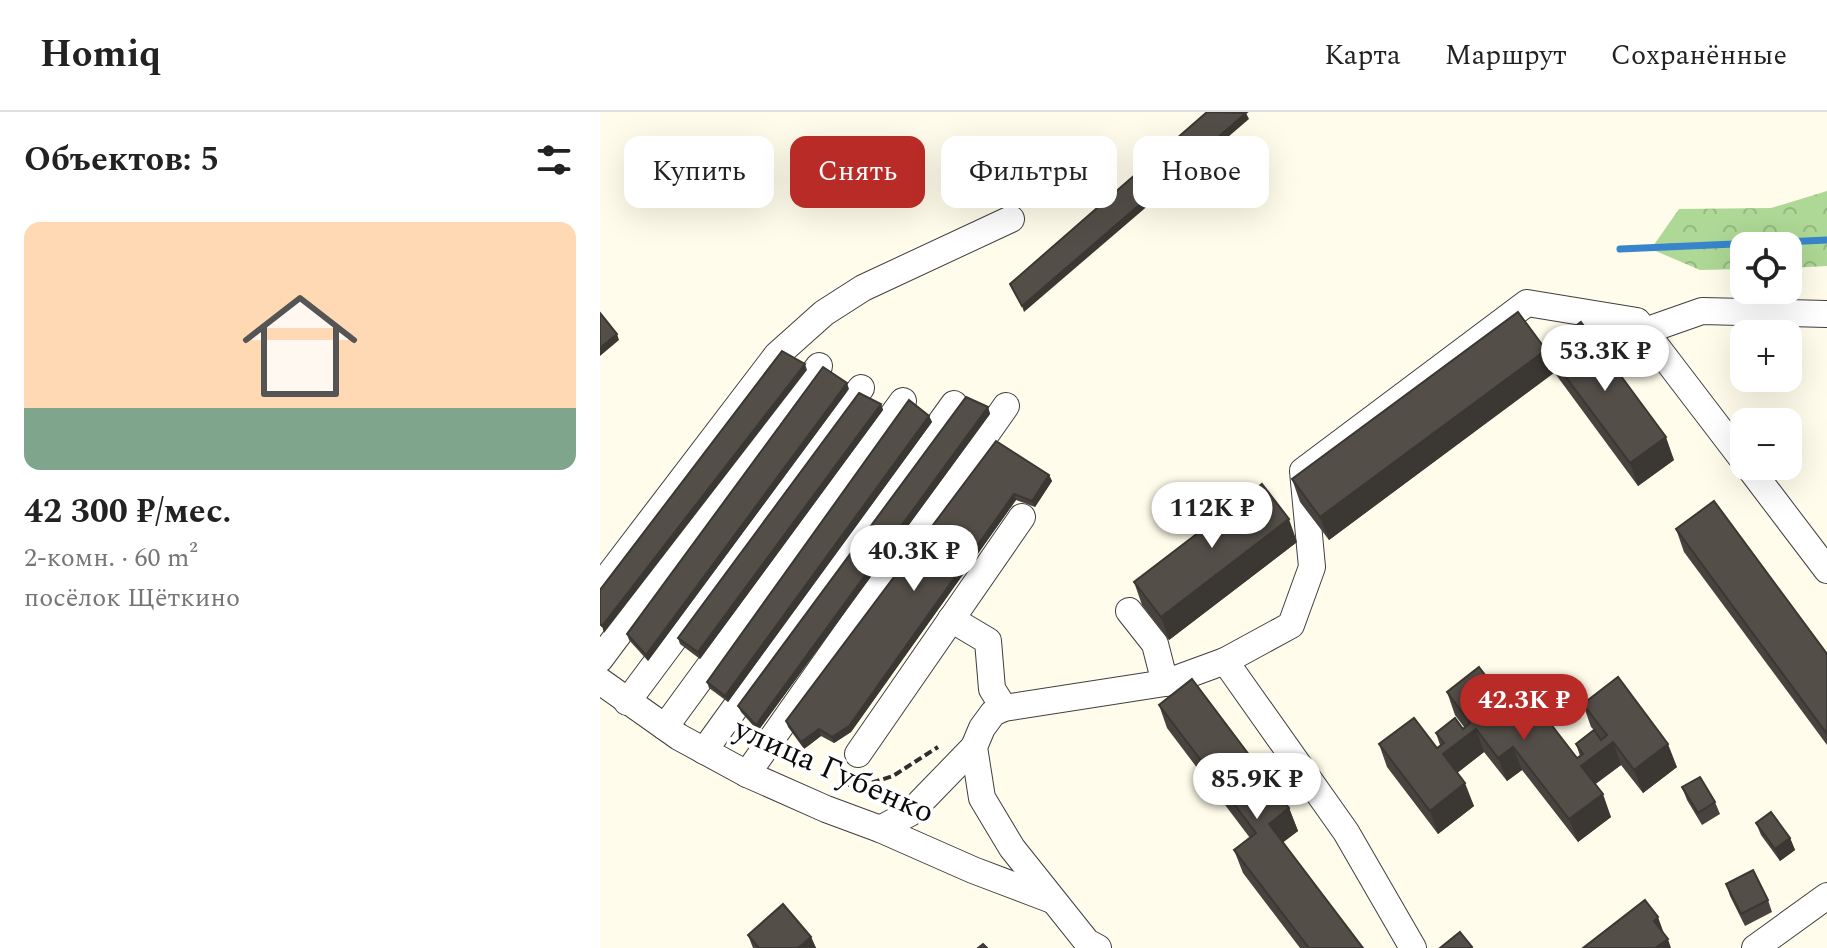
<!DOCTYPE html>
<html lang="ru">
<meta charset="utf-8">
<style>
:root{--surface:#fff;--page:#f6f6f6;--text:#222;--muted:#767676;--line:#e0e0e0;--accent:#b92b26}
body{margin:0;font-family:Spectral,serif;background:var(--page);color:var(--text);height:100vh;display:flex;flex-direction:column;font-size:30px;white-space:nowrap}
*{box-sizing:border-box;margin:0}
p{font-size:26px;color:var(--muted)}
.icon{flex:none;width:44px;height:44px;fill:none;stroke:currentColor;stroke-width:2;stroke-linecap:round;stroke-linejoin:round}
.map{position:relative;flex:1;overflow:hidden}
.side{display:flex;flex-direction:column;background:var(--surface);width:600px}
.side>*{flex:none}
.top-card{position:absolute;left:24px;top:24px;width:760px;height:72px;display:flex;gap:16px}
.controls{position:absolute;left:1130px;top:120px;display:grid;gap:16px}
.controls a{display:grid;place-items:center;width:72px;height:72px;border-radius:16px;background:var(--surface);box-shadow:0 8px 32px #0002;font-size:40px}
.price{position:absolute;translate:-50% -68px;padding:0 18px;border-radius:28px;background:#fff;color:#222;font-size:26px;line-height:52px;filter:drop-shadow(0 2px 4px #0008)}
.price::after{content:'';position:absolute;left:50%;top:48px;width:24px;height:18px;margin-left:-12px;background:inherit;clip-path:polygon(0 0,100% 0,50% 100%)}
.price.active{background:var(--accent);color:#fff}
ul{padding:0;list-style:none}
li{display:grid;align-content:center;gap:16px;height:424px;padding:0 24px}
li span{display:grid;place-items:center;height:248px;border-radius:16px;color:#555}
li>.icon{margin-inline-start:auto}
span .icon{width:144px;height:144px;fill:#fffc;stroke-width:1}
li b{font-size:34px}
h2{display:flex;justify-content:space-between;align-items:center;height:96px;padding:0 24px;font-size:34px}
.chip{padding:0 28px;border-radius:16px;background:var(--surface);box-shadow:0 8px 32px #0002;font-size:28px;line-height:72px}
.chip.active{background:var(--accent);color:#fff}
header{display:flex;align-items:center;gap:48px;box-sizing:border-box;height:112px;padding:0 40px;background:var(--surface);border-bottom:2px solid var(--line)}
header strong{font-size:38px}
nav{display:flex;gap:44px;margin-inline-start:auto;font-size:28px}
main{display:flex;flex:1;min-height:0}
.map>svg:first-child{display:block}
.forest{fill:url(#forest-crowns)}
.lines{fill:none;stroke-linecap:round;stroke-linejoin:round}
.stream{stroke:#3885cb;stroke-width:7}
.minor-casing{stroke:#3f3f3f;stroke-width:28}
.path{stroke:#2e2e2e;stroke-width:4;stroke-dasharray:8 4;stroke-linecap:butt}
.minor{stroke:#fff;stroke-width:26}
.wall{fill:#48433e}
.shaded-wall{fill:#3b3732}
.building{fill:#544e48;stroke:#3b3732;stroke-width:2}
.labels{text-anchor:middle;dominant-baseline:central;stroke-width:8;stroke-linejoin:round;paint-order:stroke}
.street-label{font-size:32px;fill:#0c0c0c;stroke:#fff}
</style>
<header>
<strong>Homiq</strong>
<nav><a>Карта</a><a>Маршрут</a><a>Сохранённые</a></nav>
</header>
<main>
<section class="side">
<h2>Объектов: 5<svg class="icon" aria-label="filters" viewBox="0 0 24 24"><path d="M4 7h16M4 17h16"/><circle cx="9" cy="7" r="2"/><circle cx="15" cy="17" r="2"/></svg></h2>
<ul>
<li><span style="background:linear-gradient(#ffd9b3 75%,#7fa58c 0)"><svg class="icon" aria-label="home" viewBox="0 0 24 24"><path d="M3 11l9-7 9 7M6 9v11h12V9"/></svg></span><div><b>42 300 ₽/мес.</b><p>2-комн. · 60 m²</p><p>посёлок Щёткино</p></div></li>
</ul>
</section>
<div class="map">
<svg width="1227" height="836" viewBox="0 0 1227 836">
<defs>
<pattern id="forest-crowns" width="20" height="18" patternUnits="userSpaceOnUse" patternTransform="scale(2)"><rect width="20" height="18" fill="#aed895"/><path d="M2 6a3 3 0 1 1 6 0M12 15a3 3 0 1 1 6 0" fill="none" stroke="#94b87f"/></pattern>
</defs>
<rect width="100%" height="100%" fill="#fffceb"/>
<polygon class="forest" points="1227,79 1227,154 1188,156 1188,134 1144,134 1144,157 1100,158 1051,137 1079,97 1171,96"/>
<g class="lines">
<polyline class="stream" points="1020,137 1227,128"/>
<g class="minor-casing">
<g id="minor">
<polyline points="1045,219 1102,199 1227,202"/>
<polyline points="1148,354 1227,458"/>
<polyline points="0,475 177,243 224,201 263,176 411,107"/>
<polyline points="529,499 555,532 565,571"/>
<polyline points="351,507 388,529 392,577 404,596"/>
<polyline points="0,547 219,254"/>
<polyline points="625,549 691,513 712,455 703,359 927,191 1037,209 1144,349"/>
<polyline points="0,569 79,625 147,662 226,697 280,717 373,758 452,788"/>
<polyline points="27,590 261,276"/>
<polyline points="65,615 303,289"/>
<polyline points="104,639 354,292"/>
<polyline points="258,642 422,405"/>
<polyline points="147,662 406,294"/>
<polyline points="280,717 310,701 374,635"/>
<polyline points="498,836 487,830 412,736 382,686 374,635 382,616 393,601 404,596 565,571 625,549 746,720 813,836"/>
<polyline points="1155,836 1227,784"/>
</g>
</g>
<polyline class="path" points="236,674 274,670 293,664 338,635"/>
<use href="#minor" class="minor"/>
</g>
<g class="wall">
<polygon points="946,238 1074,348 1038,374 954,260 729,428 700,390 692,367"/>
<polygon points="249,277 48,549 29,528 27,522"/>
<polygon points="281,292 283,298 100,547 80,532 78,526"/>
<polygon points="388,295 390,302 158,619 141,600 138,594"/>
<polygon points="329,304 332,310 128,590 109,576 107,570"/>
<polygon points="396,329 449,363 452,369 435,395 416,388 251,620 234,631 221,624 204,637 188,615 186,609"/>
<polygon points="1076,417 1227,542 1227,633 1084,440"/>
<polygon points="697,430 569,528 542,493 534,470"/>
<polygon points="847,580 905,589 977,646 980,644 976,632 994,618 991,615 983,592 1077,655 1043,681 1021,653 995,672 1011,705 978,730 922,658 907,669 884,640 857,661 874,694 838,722 787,655 779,632 837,636 840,633 836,621 863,617 864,615 855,603"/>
<polygon points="559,593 689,696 698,719 683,730 763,836 700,836 643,761 634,738 650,726 567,616"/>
<polygon points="1082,675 1115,690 1120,702 1102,713 1087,688"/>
<polygon points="1156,711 1190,726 1195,738 1180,749 1161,723"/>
<polygon points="1126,772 1168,788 1172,800 1145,814 1130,784"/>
<polygon points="148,823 211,825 216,836 153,836"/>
</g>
<g class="shaded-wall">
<polygon points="646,1 649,7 424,200 422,194"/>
<polygon points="17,222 19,228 0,244 0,236"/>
<polygon points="946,238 954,261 729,428 720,405"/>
<polygon points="205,252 207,258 4,521 2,514"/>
<polygon points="247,271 249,277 48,549 46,543"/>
<polygon points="281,292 283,298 100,547 98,540"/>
<polygon points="388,295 390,302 158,619 156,613"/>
<polygon points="329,304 332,310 128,590 125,584"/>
<polygon points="1066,325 1074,348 1038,374 1030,351"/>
<polygon points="449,363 452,369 435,395 432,389"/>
<polygon points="414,382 416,388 251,620 234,631 232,625"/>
<polygon points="689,407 697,430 569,528 561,505"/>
<polygon points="219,617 221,624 204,637 201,630"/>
<polygon points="876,617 884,640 852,665 843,642"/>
<polygon points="1013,630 1021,653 989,677 981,654"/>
<polygon points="1068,632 1077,655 1043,681 1034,658"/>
<polygon points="913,635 922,658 907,669 898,646"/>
<polygon points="865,671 874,694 838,722 830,699"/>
<polygon points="1003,682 1011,705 978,730 969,707"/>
<polygon points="689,696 698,719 677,735 669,712"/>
<polygon points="1190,726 1195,738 1180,749 1175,737"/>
<polygon points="1058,805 1066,827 1068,827 1071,836 1055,836 1054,809"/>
<polygon points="211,825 216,836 198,836"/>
</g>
<g class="building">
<polygon points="607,0 646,1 422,194 410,172"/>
<polygon points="918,200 946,238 720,405 692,367"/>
<polygon points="0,201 17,222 0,236"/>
<polygon points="981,210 1066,325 1030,351 945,237"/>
<polygon points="182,239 205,252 2,514 0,512 0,478"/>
<polygon points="223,255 247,271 46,543 27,522"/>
<polygon points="259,281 281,292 98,540 78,526"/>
<polygon points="366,285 388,295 156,613 138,594"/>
<polygon points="309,288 329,304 125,584 107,570"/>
<polygon points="396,329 449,363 432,389 414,382 249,614 232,625 219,617 201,630 186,609"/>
<polygon points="662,372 689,407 561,505 534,470"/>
<polygon points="1114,389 1227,542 1227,622 1076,417"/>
<polygon points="879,555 905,589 923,576 977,646 983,642 976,632 994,618 1001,628 1007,623 983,592 1018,565 1068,632 1034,658 1013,630 981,654 1003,682 969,707 913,635 898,646 876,617 843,642 865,671 830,699 779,632 814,606 837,636 844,631 836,621 855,606 863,617 870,611 847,580"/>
<polygon points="592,567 689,696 669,712 763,836 709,836 634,738 656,721 559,593"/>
<polygon points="1100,665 1115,690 1098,701 1082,675"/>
<polygon points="1171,700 1190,726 1175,737 1156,711"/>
<polygon points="1153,758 1168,788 1141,802 1126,772"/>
<polygon points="1045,788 1058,805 1054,809 1068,827 1055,836 983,836"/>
<polygon points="183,792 211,825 198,836 159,836 148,823"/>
<polygon points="860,820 872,835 871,836 840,836"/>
<polygon points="383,832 387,836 378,836"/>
</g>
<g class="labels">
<g class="street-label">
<text transform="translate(234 659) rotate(24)">улица Губенко</text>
</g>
</g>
</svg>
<div class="controls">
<a><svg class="icon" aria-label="locate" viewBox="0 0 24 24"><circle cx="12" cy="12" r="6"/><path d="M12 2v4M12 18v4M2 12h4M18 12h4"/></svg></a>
<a>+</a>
<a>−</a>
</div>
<b class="price" style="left:1005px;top:281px">53.3K ₽</b>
<b class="price" style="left:612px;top:438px">112K ₽</b>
<b class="price" style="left:314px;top:481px">40.3K ₽</b>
<b class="price active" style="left:924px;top:630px">42.3K ₽</b>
<b class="price" style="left:657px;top:709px">85.9K ₽</b>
<div class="top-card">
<a class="chip">Купить</a>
<a class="chip active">Снять</a>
<a class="chip">Фильтры</a>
<a class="chip">Новое</a>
</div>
</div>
</main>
